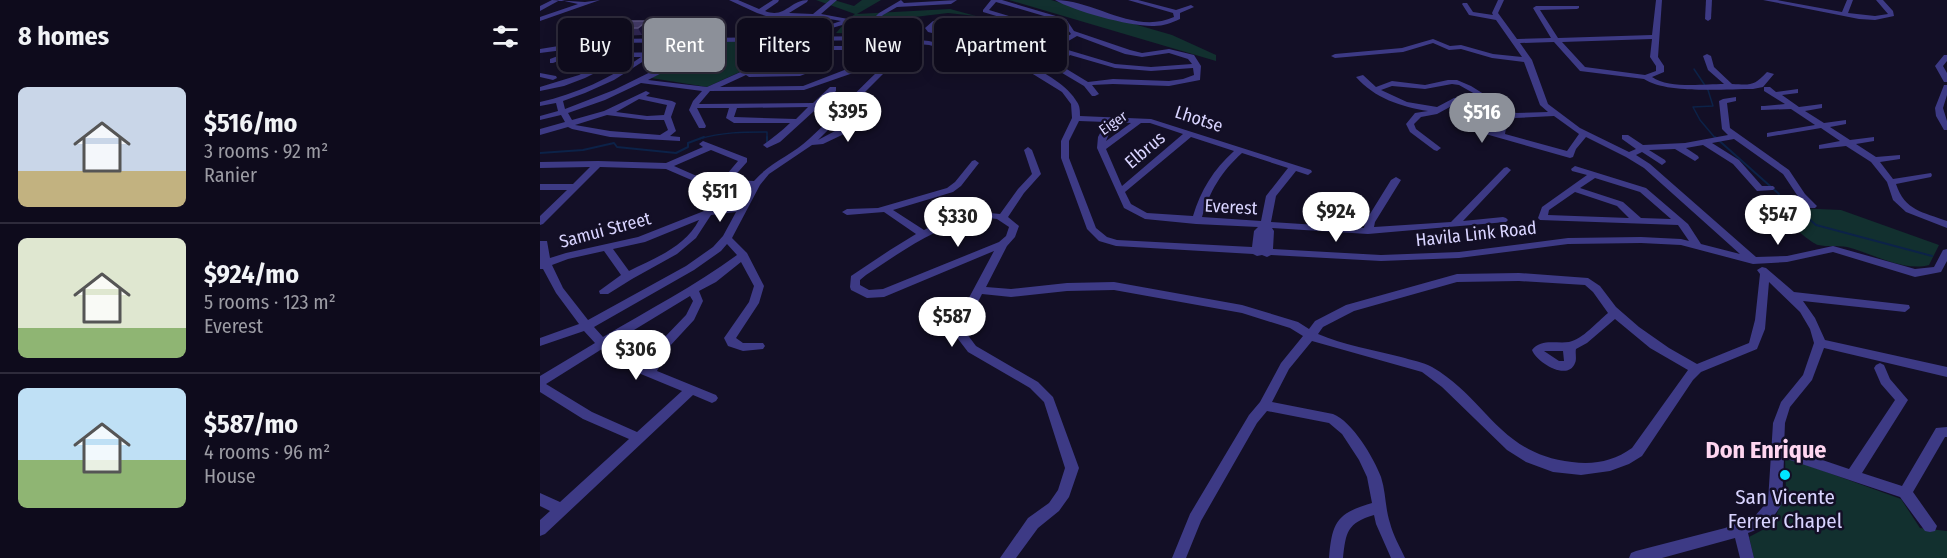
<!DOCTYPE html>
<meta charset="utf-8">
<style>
:root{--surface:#0e0b1c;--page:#171425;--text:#f1f3f6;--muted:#9b9ba3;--line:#2e2b3b;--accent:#8c9099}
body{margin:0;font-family:"Fira Sans Condensed",sans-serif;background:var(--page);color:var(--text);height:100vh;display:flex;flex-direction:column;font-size:22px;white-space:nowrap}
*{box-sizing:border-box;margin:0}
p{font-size:20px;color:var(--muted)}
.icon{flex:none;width:33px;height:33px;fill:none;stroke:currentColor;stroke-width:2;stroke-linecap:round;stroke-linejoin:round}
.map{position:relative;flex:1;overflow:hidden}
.side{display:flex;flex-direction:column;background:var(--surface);width:540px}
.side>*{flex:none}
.banner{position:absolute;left:18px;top:18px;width:570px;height:54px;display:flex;gap:12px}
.price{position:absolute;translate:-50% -51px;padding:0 14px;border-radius:21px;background:#fff;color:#222;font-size:20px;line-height:39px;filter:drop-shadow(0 2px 3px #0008)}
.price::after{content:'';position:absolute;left:50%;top:36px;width:18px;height:14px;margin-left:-9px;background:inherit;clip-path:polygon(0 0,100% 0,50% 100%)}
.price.on{background:var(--accent);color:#fff}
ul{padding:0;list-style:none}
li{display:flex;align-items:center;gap:18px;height:150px;padding:0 18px}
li+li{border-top:2px solid var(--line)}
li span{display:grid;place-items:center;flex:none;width:168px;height:120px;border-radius:9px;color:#555}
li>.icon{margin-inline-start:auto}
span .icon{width:72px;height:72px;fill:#fffc;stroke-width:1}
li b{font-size:26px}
h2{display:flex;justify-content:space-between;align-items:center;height:72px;padding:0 18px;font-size:26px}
.chip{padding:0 21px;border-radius:9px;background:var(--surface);box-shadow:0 3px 15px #0003,0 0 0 2px var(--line);font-size:21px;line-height:54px}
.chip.on{background:var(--accent);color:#fff}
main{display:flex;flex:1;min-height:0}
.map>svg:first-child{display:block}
.green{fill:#12302f}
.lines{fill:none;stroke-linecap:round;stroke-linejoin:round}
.stream-far1{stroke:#0c2248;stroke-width:1.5}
.stream{stroke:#0c2248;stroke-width:2}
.minor{fill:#3d3a85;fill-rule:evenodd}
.wall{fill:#312854}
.shaded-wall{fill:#1d163a}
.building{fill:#433a66;stroke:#5a527e;stroke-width:1.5}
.poi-dot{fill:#00e5ff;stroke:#130f26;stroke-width:2}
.labels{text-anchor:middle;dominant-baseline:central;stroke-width:5;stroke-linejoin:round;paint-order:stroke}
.far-street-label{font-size:15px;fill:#d9d4ff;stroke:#130f26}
.street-label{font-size:18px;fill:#d9d4ff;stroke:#130f26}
.near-poi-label{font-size:21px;fill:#d9d4ff;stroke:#130f26}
.near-neighbourhood-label{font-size:24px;font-weight:bold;fill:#ffd6f0;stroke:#130f26}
</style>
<main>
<section class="side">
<h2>8 homes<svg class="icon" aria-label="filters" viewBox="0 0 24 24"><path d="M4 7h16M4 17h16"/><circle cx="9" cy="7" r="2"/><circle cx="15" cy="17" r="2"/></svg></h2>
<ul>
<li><span style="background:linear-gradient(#c9d6e8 70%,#c2b280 0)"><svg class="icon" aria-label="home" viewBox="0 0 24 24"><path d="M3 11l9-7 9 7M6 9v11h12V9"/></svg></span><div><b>$516/mo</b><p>3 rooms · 92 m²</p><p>Ranier</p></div></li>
<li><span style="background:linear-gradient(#dfe7d0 75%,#8fb573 0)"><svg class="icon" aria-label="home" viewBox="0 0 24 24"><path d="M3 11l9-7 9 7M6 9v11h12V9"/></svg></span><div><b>$924/mo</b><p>5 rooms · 123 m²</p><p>Everest</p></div></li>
<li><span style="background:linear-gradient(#bfe0f5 60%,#8fb573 0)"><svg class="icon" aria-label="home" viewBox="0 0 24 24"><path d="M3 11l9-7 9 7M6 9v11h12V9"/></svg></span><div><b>$587/mo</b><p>4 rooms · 96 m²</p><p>House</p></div></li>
</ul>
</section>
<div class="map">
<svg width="1407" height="558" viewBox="0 0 1407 558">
<rect width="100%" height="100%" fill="#130f26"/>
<g class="green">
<polygon points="276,0 294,0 314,6 322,0 341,0 317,14 410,9 436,16 408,13 366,18 365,33 372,36 296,33 304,24 316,21 308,19 315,14"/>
<polygon points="469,0 511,0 632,35 676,55 676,61"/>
<polygon points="180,40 238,40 230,49 250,49 167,87 111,78 171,48"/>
<path d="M1230 207 1301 210 1399 245 1389 265C1363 272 1332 253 1307 247 1297 245 1287 247 1278 245 1270 243 1239 215 1230 207Z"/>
<polygon points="1245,457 1361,499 1380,528 1407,531 1407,558 1214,558 1209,537 1232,525 1246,492"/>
</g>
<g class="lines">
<g class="stream-far1">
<polyline points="1154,69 1168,90 1173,106 1153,107 1160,120 1176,139"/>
<path d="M159 139C182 132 204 132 227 132V139"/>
</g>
<g class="stream">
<polyline points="227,137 227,142"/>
<polyline points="1175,137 1239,194 1237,199 1251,209"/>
<polyline points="0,153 43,150 74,143 77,147 136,153 148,147 148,143 164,137"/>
<polyline points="1269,219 1276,225 1392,256"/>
</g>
<g class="minor">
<polygon points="12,0 45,2 60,0 0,21 0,17 38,4 20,0 0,11 0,6"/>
<path d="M189 0H198L219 9 233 0H239L238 2 225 11C245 19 250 0 268 0L267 2 249 13 273 14 290 0H297L281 14 319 21H331L339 13 361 0 364 3 417 0 411 4 357 7 343 15 329 29 326 27 327 25 309 23 292 28H202L200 27V25L292 24 301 21 284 18 229 17 217 13Z"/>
<path d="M451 0H462L526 19 534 31 590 50 602 53 629 49 654 55 661 66 660 80 629 86 573 84 552 85 559 94 555 96H552L544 86 512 67V63L523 53 513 50 487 66C503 70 529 87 537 102 540 106 540 111 540 116L611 119 771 170 772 172 768 175 756 171 736 196 731 222 824 228 825 222 851 180 856 177 861 180 835 222 834 227 911 222 964 168 967 167 971 170 923 221 963 217 966 218 968 220 966 222 828 234 732 228 734 231 733 249 841 255 919 252 1028 238 1101 237 1141 239 1149 241 1138 225 1000 220 998 218 1002 207 1047 175 1032 171 1031 169 1035 166 1106 188 1148 224 1161 244 1200 254 1104 168 1086 157 1046 137 1036 149 1033 157 1030 158 928 129V125H931L957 132 959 125 968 116 940 98 919 102 897 114 881 117 874 124 876 129 901 148 897 151 894 150 870 132 866 124 875 113 888 111C862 107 834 98 816 77L823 75 836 87 852 81 885 85 908 80H917L931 86 974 113 1008 112 1000 105 984 62 952 58 921 49 909 50 893 43 863 52 795 58 791 56 795 54 862 48 893 39 910 46 921 45 953 54 982 57 956 20 929 15 922 4 923 3H927L933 12 953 15 952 13 958 0H964L958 13 977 39 1011 38 993 8 996 6H1039V8L1037 9 1000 10 1018 38 1112 35 1116 0H1122L1118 57 1124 66V72L1112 77C1129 89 1164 84 1184 84L1168 70 1163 56 1167 54 1171 56 1174 67 1192 84C1211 85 1214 86 1227 72L1234 74 1223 87 1213 89C1184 89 1126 94 1104 79L1040 71 1014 42 980 43 992 60 1008 104 1040 128 1089 152 1096 149 1082 139V135H1088L1103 145 1145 143 1188 135 1182 129 1179 101 1183 99 1196 97V101L1187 103 1190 128 1249 170 1265 194 1277 206 1275 208H1269L1259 198 1243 174 1194 139 1172 143 1199 160 1222 186H1233L1235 188 1233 190 1217 191 1193 164 1163 145 1146 148 1158 156 1159 158 1155 161 1135 149 1109 150 1125 160 1126 162 1122 165 1102 152 1096 155 1110 164 1216 257 1247 256 1293 246 1375 269 1394 267 1403 250 1407 249V261L1401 272 1375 277 1293 252 1247 262 1213 264 1141 245 1101 243 1028 244 919 258 841 261 731 255 727 257 722 255 717 256 713 254 576 246 559 241 547 229 521 158V141L532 118 531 104 522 92 488 71 389 45 378 44 352 65 295 122 304 130V134L283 144 272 145 229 174 220 185 192 238 207 253 224 286 219 303 196 338 203 343H223L225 346 223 349 203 351 188 346 184 338 209 302 214 286 201 262 176 282 159 291 163 301 154 320 129 347 117 371 176 395 178 398 176 401 172 403 153 395 5 534 0 536V520L10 511 0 506V493L20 502 89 439 43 419 0 392V376L55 343 44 331 0 346V338L39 324 16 293 3 269H0V241H7L10 258 26 253 98 237 164 211 200 206 210 186 183 187 156 182 126 169 60 167 3 224 0 225V216L27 190H0V184H33L50 167 0 168V162L58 161 126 163 163 147 159 144 163 141 207 158V162L191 180 214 181C229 163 252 155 269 139 303 108 333 72 370 43L337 40 174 42 151 58 108 80 167 87 250 50H231L230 48 234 46H329L339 52 332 62 313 73 264 90 170 91 159 104 273 103 290 87H296V91L240 142 227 148 223 145C232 138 241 132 250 123H194L186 118 189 108H157L166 126 165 128H159L149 110 153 101 162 91 101 83 65 100 28 113 32 120 64 111 106 91 110 93 106 96 132 101 136 103 131 117 136 131 130 136 140 137V141L70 137 32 129 28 127 0 135V129L25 122 21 115 0 120V116L18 111 16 103 0 106V102C36 94 71 78 101 57H82L65 68 45 78 24 86 0 91V87L39 75 73 57H53L31 68H28V64L44 57 36 54 13 63H10V59L31 51V49L0 53V49L31 44 33 41 35 40 39 43 68 39 337 36 389 41 479 64 506 48 490 44 470 52 388 32 385 28 393 21 414 18 488 39 500 32V29L443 12V10ZM456 2 521 21 531 34 511 46 495 41 506 34 505 27 449 10ZM414 22 483 42 470 48 392 28 397 24ZM537 36 585 54 602 57 629 53 648 59 652 64 611 67 575 64 518 47ZM1112 39 1110 57 1116 66V71L1105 75 1045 67 1022 42ZM165 42 151 52 46 53 39 51V47L68 43ZM258 50H327L331 52 326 58 307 69 263 86 180 87 206 75 209 77 260 76 290 64 282 58H246L254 55ZM530 55 575 68 611 71 653 68 654 75 643 79 629 81 573 79 548 82 520 65ZM143 56 74 90 25 109 23 101 45 93 74 80 110 57ZM237 62H280L281 63 259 72 212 73ZM912 84 919 85 935 94 914 98 897 107 867 102 841 90 852 86 885 89ZM99 99 127 105 124 115 107 116 76 112ZM268 107 256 119 194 117 197 108ZM67 115 107 120H124L128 130 120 135 70 131 35 125ZM1014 116 1039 134 1027 151 965 134 966 128 975 118ZM539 121 566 122 558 137 557 148 584 208 605 219 656 224 718 227 714 231 712 247 577 240 567 237 556 228 529 158V141ZM574 122 591 123 566 141ZM601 123H610L643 134 582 186 566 149ZM291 127 295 131 278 140ZM651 137 694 151C673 170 661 190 653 216L607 213 591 204 585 192ZM171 150 198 161 182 180 159 177 134 166ZM702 153 748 168 726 196 721 221 662 217C670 191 681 172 702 153ZM1055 178 1100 192 1131 219 1101 218 1083 202 1040 188ZM1035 192 1077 206 1089 218 1008 215 1009 210ZM196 212 183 236 173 247 146 266 48 320 23 288 12 265 28 259 64 251 81 275 59 291 60 294H68L92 279 137 254 156 238 171 215ZM159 220C145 247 115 258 89 271L73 249 105 242ZM187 244 197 255C155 286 108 310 63 337L54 327 154 270 181 251ZM150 296 153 301 146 315 121 341 108 367 90 358 71 344ZM62 349 96 372 142 391 97 432 52 412 6 384Z"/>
<path d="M515 0C555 0 594 35 634 17L633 13 588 0H598L636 10 651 5 654 7 640 13V19C631 23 624 26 614 26 592 27 533 11 515 0Z"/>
<polygon points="1166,0 1172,0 1171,19 1168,21 1165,19"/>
<polygon points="1223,0 1237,0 1302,12 1307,0 1313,0 1308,13 1335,16 1348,14 1336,0 1343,0 1353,11 1354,16 1335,20 1319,19"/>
<polygon points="1404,55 1407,55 1407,61 1403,66 1407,73 1407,82 1404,82 1395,66"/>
<polygon points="0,73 16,76 17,78 13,80 0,77"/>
<polygon points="1404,85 1407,85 1407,95 1403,108 1407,121 1407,130 1404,130 1396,116 1395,108"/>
<path d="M1224 87H1230L1236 92 1258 89V93L1242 95 1259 107 1282 104V108L1265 111 1284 123 1306 120V124L1290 127 1310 140 1334 137V141L1316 144 1336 157 1360 155V159L1340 162 1353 179 1391 173 1392 175 1391 177 1356 184C1365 211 1383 212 1407 221V228L1366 212 1353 200 1347 182 1331 162 1306 146 1279 149V145L1300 141 1281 128 1227 137V133L1275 125 1251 109 1221 110V106H1224L1245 104 1224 91Z"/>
<path d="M488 147 492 150 501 174 484 193 468 217 479 226 475 237 467 246 446 287 471 289 527 283 574 282 702 305 758 322 769 329 775 321 806 305 917 274 979 273 1048 278 1060 286 1076 307 1099 327 1129 348 1157 364 1209 343 1215 320 1220 274 1217 270 1222 267 1226 268 1254 292 1369 305 1370 308 1365 312 1263 301 1275 318 1285 340 1407 367V377L1284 348 1272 380 1250 407 1245 423 1244 447 1309 469 1355 400 1341 384 1334 368 1336 365 1340 363 1344 365 1350 379 1368 400 1322 473 1362 486 1396 428 1407 427V437H1405L1373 492 1397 526 1395 531 1390 532 1385 531 1360 497 1244 458 1242 503C1234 519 1224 527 1208 533L1214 558H1200L1195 538 1122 558H1089L1091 553 1096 551 1185 528 1214 517 1228 501 1233 423 1241 402 1263 375 1274 343 1270 329 1260 312 1229 282 1225 329 1217 349 1161 372 1153 380 1102 456 1089 464 1070 471 1041 475 1013 472 986 462 967 450 902 387 882 372 772 341 749 369 732 402 793 414C812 421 834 458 841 477 846 492 845 508 850 523 853 535 860 547 865 558H851L836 524 834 515C807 523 806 532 803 558H789C792 522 797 513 832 503L827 477 819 460 802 434 789 423 727 411 717 423 661 521 646 558H632L650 514 709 415 720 402 741 363 763 336 750 328 702 313 574 290 527 291 471 297 442 294 428 322 427 334 436 346 498 382 513 397 539 468 529 497 519 511 498 528 476 558H460L488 518 509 503 518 490 525 468 504 402 490 388 428 352 415 335 416 322 454 251 344 297 327 298 311 290 310 287 311 276 350 250 376 234 344 212 307 215 302 212 307 209 338 208 407 188 415 182 432 161 435 160 439 163 421 186 413 192 353 210 384 230C409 217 432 210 460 214L478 189 492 174 484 150ZM440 217 457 219 469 227 466 236 459 242 343 289 329 290 320 285V280L326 275C362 251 397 226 440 217ZM979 281 1045 285 1053 292 1068 313C1057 322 1043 339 1029 342 1016 344 1001 338 992 350 996 362 1028 382 1035 363 1037 359 1035 353 1036 349L1047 343 1075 319 1110 348 1148 370 1092 448C1074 461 1054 465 1032 462 959 454 947 399 892 367 883 362 871 360 861 357 834 350 803 345 778 334L783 327 814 311 917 282ZM1004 351H1023L1024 361H1019Z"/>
</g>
</g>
<polygon class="wall" points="107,21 111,28 102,35 81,36 77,28"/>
<polygon class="shaded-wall" points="107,21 111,28 102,35 98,28"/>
<polygon class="building" points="87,21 107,21 98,28 77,28"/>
<circle class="poi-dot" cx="1245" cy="475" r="6"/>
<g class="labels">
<g class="far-street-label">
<text transform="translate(573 123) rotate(-35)">Eiger</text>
</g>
<g class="street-label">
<text transform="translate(659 119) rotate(18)">Lhotse</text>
<text transform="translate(605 150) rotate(-40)">Elbrus</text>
<text transform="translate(691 207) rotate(3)">Everest</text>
<text transform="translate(65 230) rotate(-15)">Samui Street</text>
<text transform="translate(936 234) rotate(-6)">Havila Link Road</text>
</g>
<g class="near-poi-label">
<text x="1245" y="497">San Vicente<tspan x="1245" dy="24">Ferrer Chapel</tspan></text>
</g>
<g class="near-neighbourhood-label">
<text x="1226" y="450">Don Enrique</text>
</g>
</g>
</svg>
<b class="price" style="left:308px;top:143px">$395</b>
<b class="price on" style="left:942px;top:144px">$516</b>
<b class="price" style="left:180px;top:223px">$511</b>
<b class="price" style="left:796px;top:243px">$924</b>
<b class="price" style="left:1238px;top:246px">$547</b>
<b class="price" style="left:418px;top:248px">$330</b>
<b class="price" style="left:412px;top:348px">$587</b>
<b class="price" style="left:96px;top:381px">$306</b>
<div class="banner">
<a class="chip">Buy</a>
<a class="chip on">Rent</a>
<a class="chip">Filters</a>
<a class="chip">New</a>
<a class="chip">Apartment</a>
</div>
</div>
</main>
